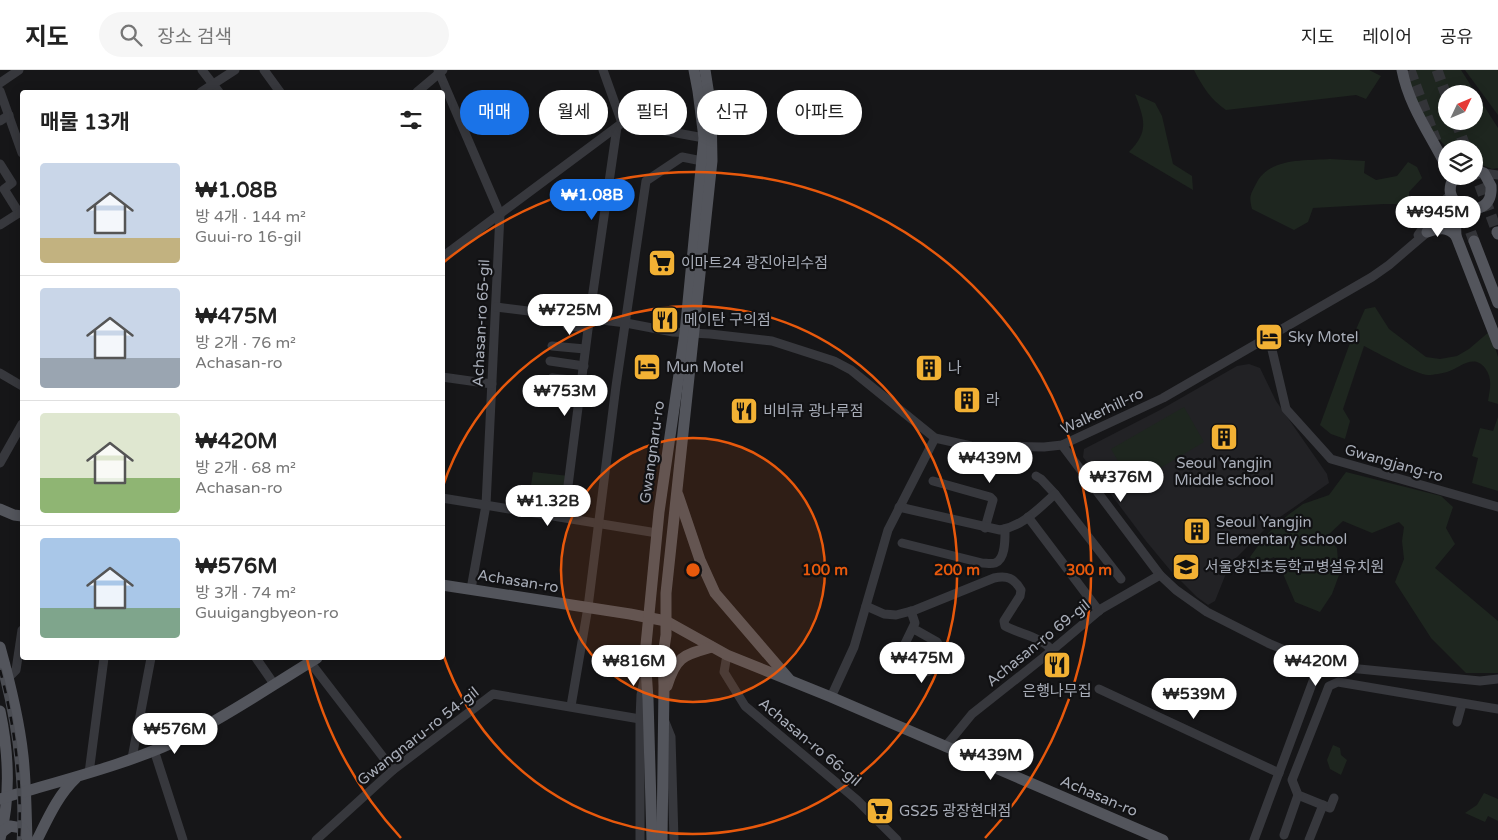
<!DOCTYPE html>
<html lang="ko">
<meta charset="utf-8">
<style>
:root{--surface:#fff;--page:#f6f6f6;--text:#222;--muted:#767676;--line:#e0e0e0;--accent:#1a73e8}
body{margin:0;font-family:"Varela Round","Noto Sans KR",sans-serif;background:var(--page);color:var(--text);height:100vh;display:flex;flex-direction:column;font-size:19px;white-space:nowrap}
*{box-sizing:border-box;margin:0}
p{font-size:16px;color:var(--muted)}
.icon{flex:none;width:28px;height:28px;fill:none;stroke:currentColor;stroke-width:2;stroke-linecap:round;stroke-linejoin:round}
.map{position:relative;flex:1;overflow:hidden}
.drawer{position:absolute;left:20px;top:20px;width:425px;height:570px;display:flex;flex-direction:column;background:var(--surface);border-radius:5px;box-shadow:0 2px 12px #0003}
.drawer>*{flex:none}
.hud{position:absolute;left:460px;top:20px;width:475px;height:45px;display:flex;gap:10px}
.needle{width:32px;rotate:46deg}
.controls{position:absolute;left:1438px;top:15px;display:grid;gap:10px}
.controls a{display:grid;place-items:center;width:45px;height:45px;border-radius:50%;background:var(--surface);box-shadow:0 2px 12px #0003;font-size:25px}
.price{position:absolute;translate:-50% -42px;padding:0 11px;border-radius:18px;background:#fff;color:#222;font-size:16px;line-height:32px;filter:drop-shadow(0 1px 2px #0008)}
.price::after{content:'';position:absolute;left:50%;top:30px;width:15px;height:11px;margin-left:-8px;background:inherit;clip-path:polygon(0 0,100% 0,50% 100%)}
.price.on{background:var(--accent);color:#fff}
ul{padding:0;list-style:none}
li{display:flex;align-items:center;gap:15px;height:125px;padding:0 20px}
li+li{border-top:1px solid var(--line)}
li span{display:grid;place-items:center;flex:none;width:140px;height:100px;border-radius:5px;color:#555}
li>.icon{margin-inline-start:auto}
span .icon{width:60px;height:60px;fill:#fffc;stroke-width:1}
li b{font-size:21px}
h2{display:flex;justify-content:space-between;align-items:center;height:60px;padding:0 20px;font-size:21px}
.tag{padding:0 18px;border-radius:22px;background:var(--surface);box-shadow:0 2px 12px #0003;font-size:18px;line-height:45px}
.tag.on{background:var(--accent);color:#fff}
header{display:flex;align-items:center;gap:30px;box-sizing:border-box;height:70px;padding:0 25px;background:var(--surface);border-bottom:1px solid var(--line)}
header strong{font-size:24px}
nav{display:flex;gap:28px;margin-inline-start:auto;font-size:18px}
.search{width:350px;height:45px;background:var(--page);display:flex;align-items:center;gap:12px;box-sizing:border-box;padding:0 18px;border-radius:28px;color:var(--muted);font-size:19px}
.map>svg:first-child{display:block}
.built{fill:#222225}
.green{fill:#1e261f;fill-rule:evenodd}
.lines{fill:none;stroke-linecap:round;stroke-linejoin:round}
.major-tunnel{stroke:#333438;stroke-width:11;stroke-dasharray:11 5.5;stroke-linecap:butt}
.minor{stroke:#37383d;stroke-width:9}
.major{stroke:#53555c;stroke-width:11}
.rail-casing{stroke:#4a4c52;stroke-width:4.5}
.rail{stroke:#111113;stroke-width:2.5;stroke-dasharray:8;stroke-linecap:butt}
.ring{fill:none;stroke:#e8590c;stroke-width:2.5}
.labels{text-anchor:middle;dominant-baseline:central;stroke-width:4.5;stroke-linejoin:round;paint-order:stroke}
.poi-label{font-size:15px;fill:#a8adb8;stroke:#111113;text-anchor:start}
.street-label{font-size:15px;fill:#a8adb8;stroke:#111113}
.centre{fill:#e8590c;stroke:#111113;stroke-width:2.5}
.ring-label{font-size:15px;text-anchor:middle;font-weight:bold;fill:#e8590c;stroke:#111113;stroke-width:4.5;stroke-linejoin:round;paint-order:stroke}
</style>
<header>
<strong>지도</strong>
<div class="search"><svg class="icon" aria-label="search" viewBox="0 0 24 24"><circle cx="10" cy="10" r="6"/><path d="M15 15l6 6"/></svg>장소 검색</div>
<nav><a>지도</a><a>레이어</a><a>공유</a></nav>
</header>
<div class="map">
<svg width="1498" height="770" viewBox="0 0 1498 770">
<rect width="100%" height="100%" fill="#161618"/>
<polygon class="built" points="1249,294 1260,298 1276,331 1327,404 1329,413 1270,454 1236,488 1225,506 1215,531 1208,535 1197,527 1170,500 1146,471 1083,387 1084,379 1160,340 1237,296"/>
<g class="green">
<path d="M1194 0H1369L1381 6 1366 29 1356 25 1226 40C1211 30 1202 16 1194 0Z"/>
<path d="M1411 0H1461L1498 58V98L1492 99 1474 92V79H1448L1425 54 1411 17ZM1446 24H1474V51H1446Z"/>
<polygon points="1465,0 1498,0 1498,45"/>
<path d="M1135 24 1155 33 1162 46 1173 94 1192 106 1193 120 1129 82C1150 61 1144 49 1135 24Z"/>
<path d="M1330 89 1365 91 1364 103 1376 110 1397 106 1408 92 1417 97 1422 108 1409 122V134H1384L1313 138 1308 152 1294 160 1252 139C1249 127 1250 125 1256 114 1269 87 1305 91 1330 89Z"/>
<path d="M1375 237 1389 259 1426 287 1440 289 1457 286 1469 279 1490 261 1498 287V334L1488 331C1490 319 1493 309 1485 298 1473 283 1460 298 1447 302 1442 303 1434 305 1428 305 1417 305 1376 282 1364 276L1343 339 1350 351 1345 369 1331 364 1320 355 1350 273 1365 239Z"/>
<polygon points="1184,337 1204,372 1132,415 1111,379"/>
<polygon points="1498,347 1498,421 1472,413 1478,388 1472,386 1480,358 1493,361"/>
<polygon points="533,402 569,406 564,447 527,442"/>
<polygon points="1346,402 1441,426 1453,437 1446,458 1455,474 1435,498 1498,551 1498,603 1466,603 1431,568 1395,512 1404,489 1402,471 1404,457 1399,452 1372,463 1343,451 1326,467 1337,478 1339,505 1332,524 1320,542 1295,532 1281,499 1274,487 1257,494 1250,487 1265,466 1288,445 1303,434 1329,425"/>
<polygon points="1333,675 1340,678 1341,685 1347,690 1341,705 1330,699 1327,690"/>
<polygon points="1484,723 1498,729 1498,751 1488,746 1485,752 1465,743 1477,735"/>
</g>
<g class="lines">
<g class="major-tunnel">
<polyline points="1410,0 1436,71"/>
<polyline points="1437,0 1446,25"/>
<polyline points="1456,51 1466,79"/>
<polyline points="1474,99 1497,162"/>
<polyline points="1459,131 1474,171"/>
</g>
<g class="minor">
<polyline points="202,0 219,22"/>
<polyline points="264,0 280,22"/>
<polyline points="438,0 500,144 486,435 471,519"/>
<polyline points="603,0 622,53"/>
<polyline points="0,13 19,0"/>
<polyline points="0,21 22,83"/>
<polyline points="201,22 235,0"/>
<polyline points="417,22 443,0"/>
<polyline points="0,51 9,45"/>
<polyline points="0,94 12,113 4,119 19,143"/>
<polyline points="1484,103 1498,105"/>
<polyline points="0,155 22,141"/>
<polyline points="1418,165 1437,138 1451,124"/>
<polyline points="442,187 622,53 704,68"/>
<polyline points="496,237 626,253 673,262 710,264 772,271 834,291 851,300 935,368 971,376 1044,377 1062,375 1163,328 1372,207 1389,195 1438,153 1460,143"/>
<polyline points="568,246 567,256 588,258"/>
<polyline points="1269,267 1286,339 1331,389 1498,437"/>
<polyline points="552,276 585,279"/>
<polyline points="550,291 584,296"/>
<polyline points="0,303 22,316"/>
<polyline points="442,307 492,314"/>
<polyline points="552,308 582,311"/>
<polyline points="1062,375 1160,505 1176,520 1207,542 1268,573 1319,595 1480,611 1498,609"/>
<polyline points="0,393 22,354"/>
<polyline points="1036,406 1041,409 1055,424"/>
<polyline points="933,411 990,427 993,430 985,458"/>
<polyline points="442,428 657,463"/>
<path d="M899 437 1000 460C1023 456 1038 439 1055 424L1121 509"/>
<polyline points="564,447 591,236 617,57"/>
<polyline points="1028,447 1099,541"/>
<path d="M902 473 982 493C986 493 991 494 995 493 1006 489 1005 468 1005 459"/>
<path d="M866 536 884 544 896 545 915 540 994 508C1007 505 1014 508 1021 520L1020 526 1004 551 1005 556C1022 565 1039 566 1052 580"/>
<path d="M911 541 915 553 900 584C901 593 924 606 931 600L940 577 937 572 914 559"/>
<polyline points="727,585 724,602 745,636 857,730 897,770"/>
<polyline points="256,588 274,614"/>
<polyline points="310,592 393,700"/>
<polyline points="9,607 16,600 22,560"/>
<polyline points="1099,619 1279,703"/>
<polyline points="831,627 854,577 888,460 935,368"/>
<polyline points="571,636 588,537 616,316 646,111 682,87 702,91"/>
<polyline points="665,652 671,667 674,770"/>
<polyline points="1457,652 1462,634"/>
<polyline points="945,677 972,644 1044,587 1101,539 1160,505"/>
<polyline points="154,680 183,770"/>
<polyline points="132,688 151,588"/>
<polyline points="89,703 104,588"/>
<polyline points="1334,728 1330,738 1298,725 1292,710 1329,616 1338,612 1498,639"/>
<polyline points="1284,765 1298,725"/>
<polyline points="316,770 393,700 493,624 640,649"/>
<polyline points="640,770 640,649 641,625 644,610"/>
<polyline points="1254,770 1319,595"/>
<polyline points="1309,770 1323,735"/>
</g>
<g class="major">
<path d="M1402 0C1409 36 1430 64 1446 96"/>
<path d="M1455 106C1433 138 1494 156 1491 116L1484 103 1474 99"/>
<polyline points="1457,134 1455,144 1456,166 1498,274"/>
<path d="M1427 162C1438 158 1448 156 1456 166"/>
<polyline points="1497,162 1498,164"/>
<polyline points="1474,171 1498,233"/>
<polyline points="678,425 700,490 715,523 789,609"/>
<polyline points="0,439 14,445 22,446"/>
<polyline points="442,515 630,544 666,551 727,585 831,627 1163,770"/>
<path d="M0 577C10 613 19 649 23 686 26 714 26 742 27 770"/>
<path d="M667 616C676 586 684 585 712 577"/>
<path d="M0 641C9 684 11 726 0 769"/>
<path d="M0 729C62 710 128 695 187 666 232 643 274 614 317 588"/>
<polyline points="2,762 10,756 22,758 27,768"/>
<path d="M37 770C48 748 58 725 76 708"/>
<polyline points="652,770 648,629 645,585 659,442 685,263 704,68 698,21 694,0"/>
<polyline points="662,770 664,616 663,585 666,565 666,523 712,91 711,38 705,0"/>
</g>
<g class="rail-casing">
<path id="rail" d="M0 600C15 656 22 712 19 770"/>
</g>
<use href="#rail" class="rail"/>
</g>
<circle cx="693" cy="500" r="132" fill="#e8590c" fill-opacity=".12"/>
<g class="ring">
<circle cx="693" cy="500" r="132"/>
<path d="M443 416A264 264 0 1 1 443 584"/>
<path d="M401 768A396 396 0 0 1 307 589M444 192A396 396 0 0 1 985 768"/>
</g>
<defs>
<g id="supermarket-square" transform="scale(1.4375)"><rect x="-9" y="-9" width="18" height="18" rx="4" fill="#f2b134" stroke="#111113"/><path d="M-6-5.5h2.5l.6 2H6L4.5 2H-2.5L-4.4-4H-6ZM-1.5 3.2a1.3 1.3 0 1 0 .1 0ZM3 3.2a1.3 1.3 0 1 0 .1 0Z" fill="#111"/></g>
<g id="restaurant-square" transform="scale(1.4375)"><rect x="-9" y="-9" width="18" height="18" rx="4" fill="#f2b134" stroke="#111113"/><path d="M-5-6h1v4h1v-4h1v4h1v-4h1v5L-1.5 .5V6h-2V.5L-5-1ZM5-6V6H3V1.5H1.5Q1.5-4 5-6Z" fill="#111"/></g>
<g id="hotel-square" transform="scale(1.4375)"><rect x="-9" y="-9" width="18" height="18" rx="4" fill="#f2b134" stroke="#111113"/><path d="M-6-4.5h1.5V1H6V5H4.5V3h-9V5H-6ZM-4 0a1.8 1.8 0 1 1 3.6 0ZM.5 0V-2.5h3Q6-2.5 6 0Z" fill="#111"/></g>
<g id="building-square" transform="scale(1.4375)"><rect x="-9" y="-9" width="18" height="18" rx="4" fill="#f2b134" stroke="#111113"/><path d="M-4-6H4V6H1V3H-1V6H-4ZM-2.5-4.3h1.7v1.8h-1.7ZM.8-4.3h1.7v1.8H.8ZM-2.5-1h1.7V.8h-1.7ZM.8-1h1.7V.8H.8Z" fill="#111"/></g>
<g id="school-square" transform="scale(1.4375)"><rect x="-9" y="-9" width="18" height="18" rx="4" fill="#f2b134" stroke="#111113"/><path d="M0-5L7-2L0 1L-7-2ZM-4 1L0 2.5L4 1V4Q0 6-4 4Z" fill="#111"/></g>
</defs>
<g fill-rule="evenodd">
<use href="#supermarket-square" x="662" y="193"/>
<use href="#restaurant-square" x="665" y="250"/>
<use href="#hotel-square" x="1269" y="267"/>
<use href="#hotel-square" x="647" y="297"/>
<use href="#building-square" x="929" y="298"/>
<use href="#building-square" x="967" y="330"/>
<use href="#restaurant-square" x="744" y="341"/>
<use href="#building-square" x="1224" y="367"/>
<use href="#building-square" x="1197" y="461"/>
<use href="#school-square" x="1186" y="497"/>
<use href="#restaurant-square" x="1057" y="595"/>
<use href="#supermarket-square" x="880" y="741"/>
</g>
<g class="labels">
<g class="poi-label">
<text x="681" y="193">이마트24 광진아리수점</text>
<text x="684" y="250">메이탄 구의점</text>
<text x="1288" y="267">Sky Motel</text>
<text x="666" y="297">Mun Motel</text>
<text x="948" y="298">나</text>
<text x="986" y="330">라</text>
<text x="763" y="341">비비큐 광나루점</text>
<text x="1224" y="393" text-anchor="middle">Seoul Yangjin<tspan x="1224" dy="17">Middle school</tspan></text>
<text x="1216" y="452">Seoul Yangjin<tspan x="1216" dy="17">Elementary school</tspan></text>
<text x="1205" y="497">서울양진초등학교병설유치원</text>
<text x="1057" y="621" text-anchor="middle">은행나무집</text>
<text x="899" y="741">GS25 광장현대점</text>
</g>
<g class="street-label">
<text transform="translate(481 253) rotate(-87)">Achasan-ro 65-gil</text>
<text transform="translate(1102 341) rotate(-25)">Walkerhill-ro</text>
<text transform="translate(652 382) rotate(-82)">Gwangnaru-ro</text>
<text transform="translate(1394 393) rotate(16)">Gwangjang-ro</text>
<text transform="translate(518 511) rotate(9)">Achasan-ro</text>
<text transform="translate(1038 573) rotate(-39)">Achasan-ro 69-gil</text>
<text transform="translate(418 666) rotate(-38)">Gwangnaru-ro 54-gil</text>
<text transform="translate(810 672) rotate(40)">Achasan-ro 66-gil</text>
<text transform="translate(1099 726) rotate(23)">Achasan-ro</text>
</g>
</g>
<circle cx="693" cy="500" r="8" class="centre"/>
<g class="ring-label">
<text x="825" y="505">100 m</text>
<text x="957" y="505">200 m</text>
<text x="1089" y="505">300 m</text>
</g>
</svg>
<div class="controls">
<a><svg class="needle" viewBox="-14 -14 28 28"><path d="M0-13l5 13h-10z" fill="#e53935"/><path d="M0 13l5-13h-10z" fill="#767676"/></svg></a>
<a><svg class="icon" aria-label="layers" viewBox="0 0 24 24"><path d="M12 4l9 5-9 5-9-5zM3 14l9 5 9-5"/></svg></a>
</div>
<b class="price on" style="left:592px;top:151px">₩1.08B</b>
<b class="price" style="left:1438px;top:168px">₩945M</b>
<b class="price" style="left:570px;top:266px">₩725M</b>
<b class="price" style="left:565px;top:347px">₩753M</b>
<b class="price" style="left:990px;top:414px">₩439M</b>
<b class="price" style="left:1121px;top:433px">₩376M</b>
<b class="price" style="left:548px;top:457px">₩1.32B</b>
<b class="price" style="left:922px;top:614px">₩475M</b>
<b class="price" style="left:634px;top:617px">₩816M</b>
<b class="price" style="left:1316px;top:617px">₩420M</b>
<b class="price" style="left:1194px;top:650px">₩539M</b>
<b class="price" style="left:175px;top:685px">₩576M</b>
<b class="price" style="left:991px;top:711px">₩439M</b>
<div class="hud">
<a class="tag on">매매</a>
<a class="tag">월세</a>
<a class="tag">필터</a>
<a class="tag">신규</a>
<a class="tag">아파트</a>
</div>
<section class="drawer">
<h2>매물 13개<svg class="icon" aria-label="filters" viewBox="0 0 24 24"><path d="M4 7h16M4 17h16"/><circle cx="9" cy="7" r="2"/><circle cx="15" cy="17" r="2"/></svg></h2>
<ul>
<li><span style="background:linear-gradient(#c9d6e8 75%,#c2b280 0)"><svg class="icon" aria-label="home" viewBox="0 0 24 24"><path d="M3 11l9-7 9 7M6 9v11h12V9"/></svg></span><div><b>₩1.08B</b><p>방 4개 · 144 m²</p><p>Guui-ro 16-gil</p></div></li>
<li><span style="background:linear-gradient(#c9d6e8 70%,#9aa5b1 0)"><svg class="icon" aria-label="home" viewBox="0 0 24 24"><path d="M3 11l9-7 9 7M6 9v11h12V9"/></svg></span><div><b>₩475M</b><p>방 2개 · 76 m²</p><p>Achasan-ro</p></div></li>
<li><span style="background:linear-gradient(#dfe7d0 65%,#8fb573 0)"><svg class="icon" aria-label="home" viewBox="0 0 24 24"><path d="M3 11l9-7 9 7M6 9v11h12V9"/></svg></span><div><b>₩420M</b><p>방 2개 · 68 m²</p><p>Achasan-ro</p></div></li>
<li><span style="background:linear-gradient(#a9c7e8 70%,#7fa58c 0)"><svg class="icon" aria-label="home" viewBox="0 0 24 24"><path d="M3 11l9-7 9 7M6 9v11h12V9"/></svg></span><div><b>₩576M</b><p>방 3개 · 74 m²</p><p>Guuigangbyeon-ro</p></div></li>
</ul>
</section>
</div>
